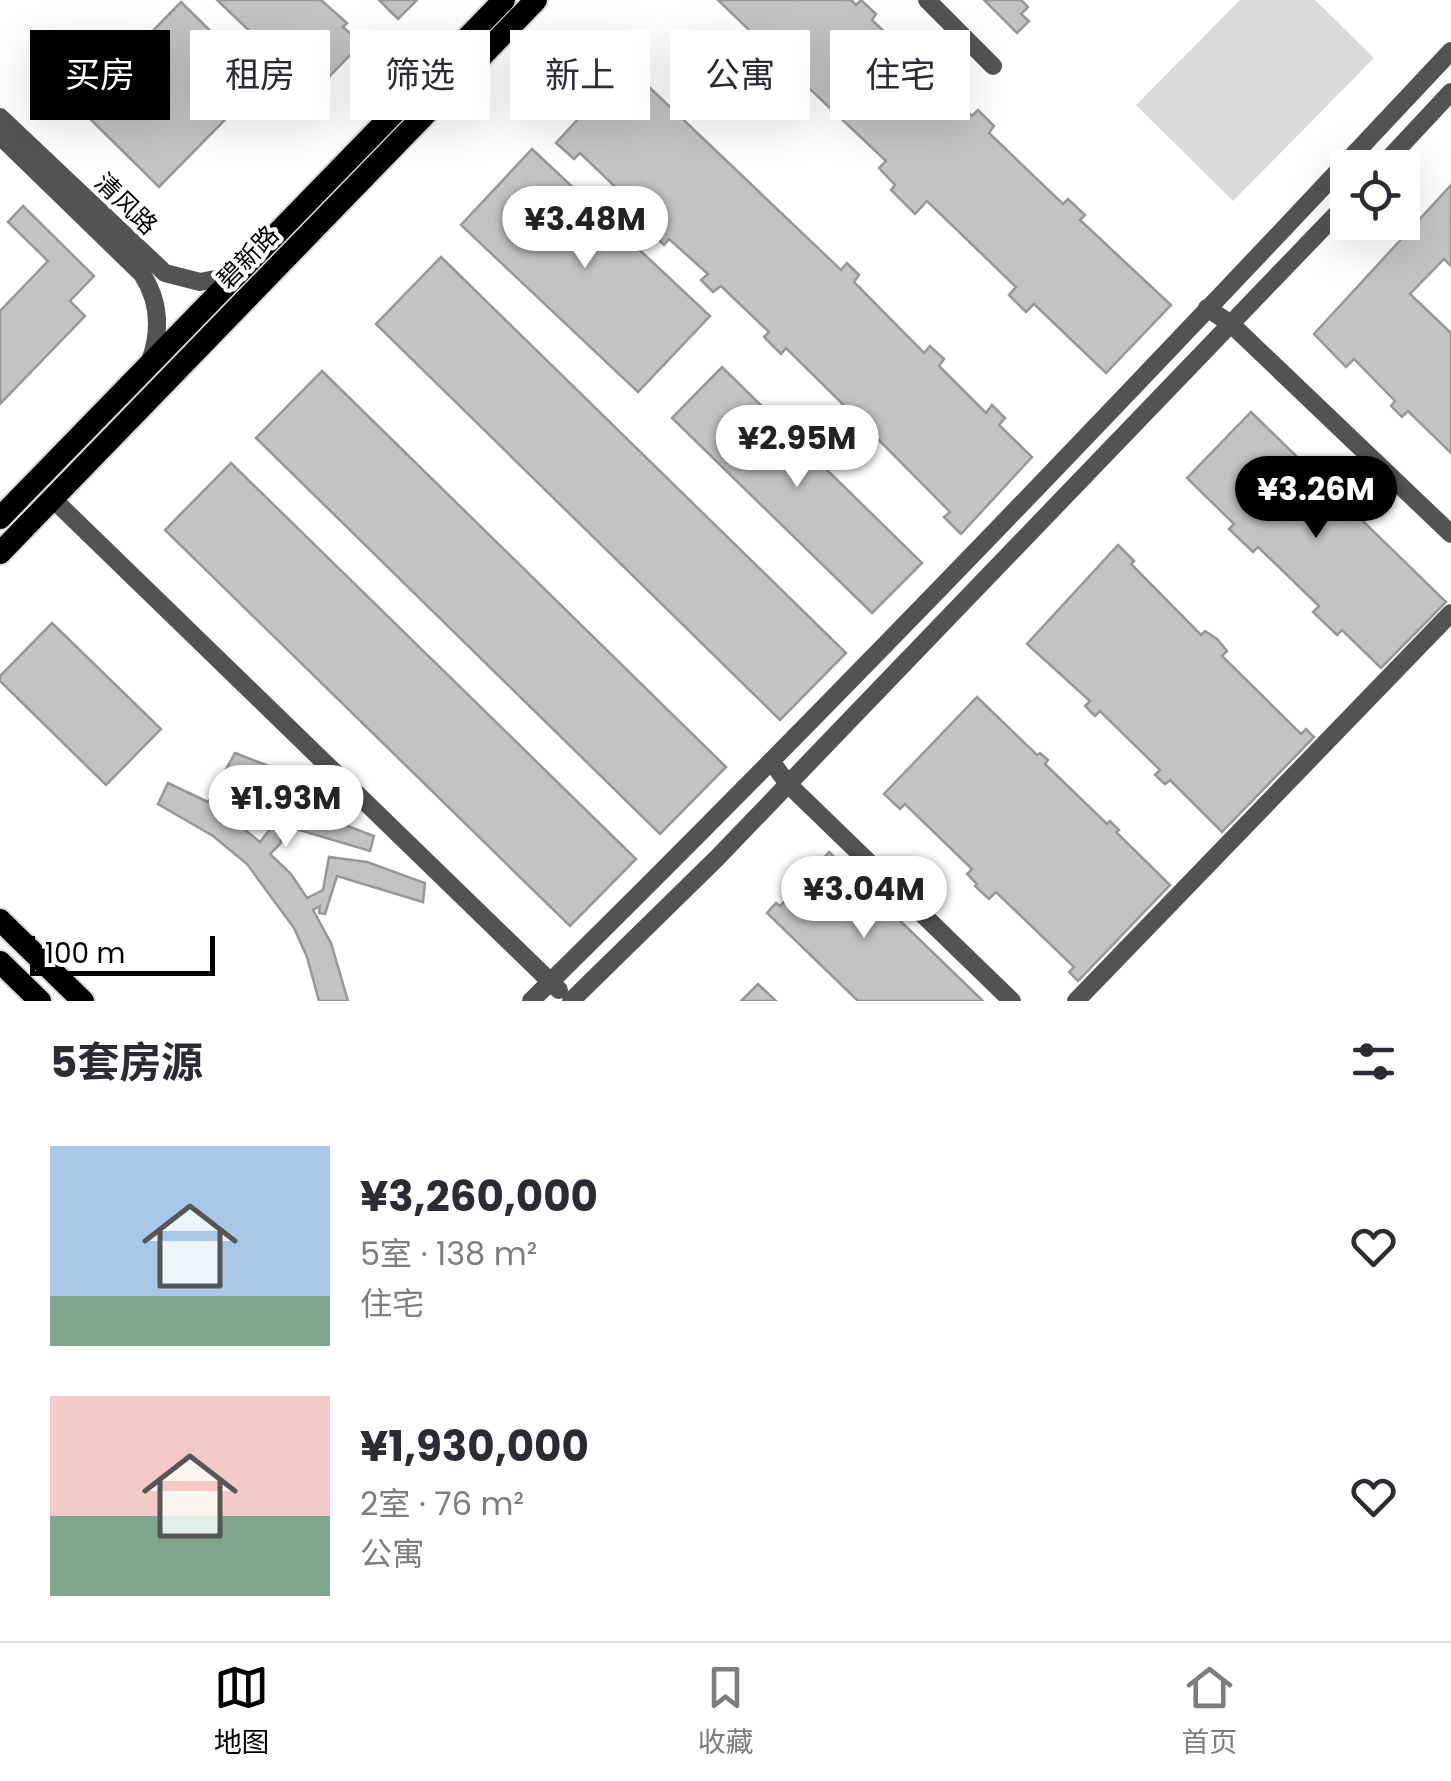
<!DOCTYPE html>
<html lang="zh">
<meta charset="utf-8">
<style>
:root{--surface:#fff;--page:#f7f7f7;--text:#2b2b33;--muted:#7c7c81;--line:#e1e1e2;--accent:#000}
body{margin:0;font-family:Poppins,"Noto Sans SC",sans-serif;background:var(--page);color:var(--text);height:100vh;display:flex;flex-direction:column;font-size:38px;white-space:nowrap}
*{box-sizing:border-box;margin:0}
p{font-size:32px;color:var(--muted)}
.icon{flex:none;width:55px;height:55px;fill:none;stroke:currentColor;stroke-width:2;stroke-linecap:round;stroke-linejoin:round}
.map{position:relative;height:1001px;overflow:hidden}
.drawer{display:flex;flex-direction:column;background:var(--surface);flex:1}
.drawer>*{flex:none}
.top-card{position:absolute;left:30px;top:30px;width:1392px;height:90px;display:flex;gap:20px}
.controls{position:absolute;left:1330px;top:150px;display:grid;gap:20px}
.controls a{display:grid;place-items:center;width:90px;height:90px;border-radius:0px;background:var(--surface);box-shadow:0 10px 40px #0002;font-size:50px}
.scale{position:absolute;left:30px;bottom:25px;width:185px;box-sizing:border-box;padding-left:10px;border:5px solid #000;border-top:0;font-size:28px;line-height:35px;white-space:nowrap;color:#000;-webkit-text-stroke:8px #fff;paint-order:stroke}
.price{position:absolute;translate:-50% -85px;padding:0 22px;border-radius:35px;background:#fff;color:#222;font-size:32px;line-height:65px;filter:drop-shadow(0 2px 5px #0008)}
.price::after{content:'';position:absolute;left:50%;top:60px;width:30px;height:22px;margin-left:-15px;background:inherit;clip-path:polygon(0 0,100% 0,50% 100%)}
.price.active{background:var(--accent);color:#fff}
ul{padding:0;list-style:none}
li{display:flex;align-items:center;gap:30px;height:250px;padding:0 50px}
li span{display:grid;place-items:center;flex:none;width:280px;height:200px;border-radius:0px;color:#555}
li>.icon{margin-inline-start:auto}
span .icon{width:120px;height:120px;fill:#fffc;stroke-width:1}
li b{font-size:42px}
h2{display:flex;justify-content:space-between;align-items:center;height:120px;padding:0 50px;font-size:42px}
.chip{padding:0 35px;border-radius:0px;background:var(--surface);box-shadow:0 10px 40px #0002;font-size:35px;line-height:90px}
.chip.active{background:var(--accent);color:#fff}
.menu{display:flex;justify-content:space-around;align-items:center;height:140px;border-top:2px solid var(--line);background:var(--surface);font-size:28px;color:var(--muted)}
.menu a{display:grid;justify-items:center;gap:5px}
.menu .active{color:var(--accent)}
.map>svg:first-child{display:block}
.green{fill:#dadada}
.building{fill:#c3c3c3;stroke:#979797;stroke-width:2.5;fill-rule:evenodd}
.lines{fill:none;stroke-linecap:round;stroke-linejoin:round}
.major-casing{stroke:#dbdbdb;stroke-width:26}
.minor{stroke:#535353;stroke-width:18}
.major{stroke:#000;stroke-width:22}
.labels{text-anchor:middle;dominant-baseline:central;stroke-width:8;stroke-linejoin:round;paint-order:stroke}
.street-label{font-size:25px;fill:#000;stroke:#fff}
</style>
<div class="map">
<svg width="1451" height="1001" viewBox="0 0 1451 1001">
<rect width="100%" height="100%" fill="#fff"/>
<polygon class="green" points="1240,0 1315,0 1374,58 1233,201 1136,105"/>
<g class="building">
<polygon points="217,0 321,0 347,23 343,27 353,36 355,50 320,86 292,89 301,80"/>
<polygon points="379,0 417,0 398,19"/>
<polygon points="718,0 851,0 856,5 861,0 876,14 872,20 972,116 978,110 994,126 989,133 1063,204 1068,199 1085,215 1080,220 1171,305 1106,373 1034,304 1026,312 1009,295 1016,287 927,201 915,214 891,190 895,185 879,168 886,161 792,72 786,78 769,61 775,55"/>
<polygon points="984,0 1021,0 1028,7 1021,14 1029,21 1017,33"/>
<polygon points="181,2 262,82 159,187 78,107"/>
<polygon points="627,66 841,270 847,263 859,275 854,282 924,353 930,346 944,359 939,366 986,413 992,405 1005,418 999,425 1032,457 961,534 944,517 950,512 876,437 870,443 853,426 860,421 786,348 781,354 764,337 769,332 721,286 713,292 701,280 708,274 669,239 664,245 646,229 652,222 580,153 574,159 556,143"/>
<polygon points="532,149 710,316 638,392 461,225"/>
<polygon points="1451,185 1451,266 1444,259 1410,294 1451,333 1451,453 1408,411 1402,417 1391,406 1395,401 1354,359 1346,367 1314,334"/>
<polygon points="23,206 94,276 70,301 85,316 0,404 0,311 48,261 8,222"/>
<polygon points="441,257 846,653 780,720 376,324"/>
<polygon points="722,367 922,563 872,613 672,418"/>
<polygon points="322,371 726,767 660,834 256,438"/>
<polygon points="1251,412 1446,602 1381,668 1342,630 1337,635 1313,612 1319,606 1258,547 1253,552 1229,529 1234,524 1187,478"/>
<polygon points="231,463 636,859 570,926 165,530"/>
<polygon points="1118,545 1134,561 1131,564 1201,635 1205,631 1217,639 1227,651 1222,656 1301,734 1306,729 1314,737 1222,832 1170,780 1165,784 1155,775 1160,770 1100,711 1095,716 1085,706 1090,701 1027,644"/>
<polygon points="52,623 161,729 106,785 0,681 0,676"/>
<polygon points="977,697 1037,755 1040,753 1048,760 1045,764 1107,824 1110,821 1119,830 1116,832 1170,885 1078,981 1069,972 1074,967 996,892 989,899 975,886 977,884 967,874 972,869 905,804 900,809 884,794"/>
<path d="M235 753 321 786 313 813 374 836 370 851 286 826 280 844 270 854 291 874 307 898 323 890 329 857 367 862 425 883 423 902 337 876 325 914 319 913 320 906 313 910 331 943 348 1001H319L307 957 294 928 247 864 213 836 158 804 168 783 208 802ZM236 775 290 794 278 819 260 842 218 808Z"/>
<polygon points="829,852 983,1001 858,1001 767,913 776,903 780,906"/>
<polygon points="758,984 776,1001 741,1001"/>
</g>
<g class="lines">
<g class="major-casing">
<g id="major">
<polyline points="0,518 504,0"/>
<polyline points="0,553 536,0"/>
<polyline points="0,920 83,1001"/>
<polyline points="0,962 40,1001"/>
</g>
</g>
<g class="minor">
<polyline points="927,0 993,66"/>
<polyline points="0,117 165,273 200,282 236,275"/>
<path d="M0 136 142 274C160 302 161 331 150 361"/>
<polyline points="1380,168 1451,92"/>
<polyline points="1207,308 1231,324 1451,534"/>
<polyline points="53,499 559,990"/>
<polyline points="771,761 788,784 1012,1001"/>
<path d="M531 1001C845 692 1150 372 1451 51"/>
<polyline points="571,1001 717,858 1348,202"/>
<polyline points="1076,1001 1451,613"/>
</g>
<use href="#major" class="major"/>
</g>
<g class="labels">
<g class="street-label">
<text transform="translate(126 204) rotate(44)">清风路</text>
<text transform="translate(248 257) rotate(-46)">碧新路</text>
</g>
</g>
</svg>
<div class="controls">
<a><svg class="icon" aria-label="locate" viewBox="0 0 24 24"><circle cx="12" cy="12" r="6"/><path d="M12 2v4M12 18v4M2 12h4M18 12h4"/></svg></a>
</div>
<div class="scale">100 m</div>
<b class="price" style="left:585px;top:271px">¥3.48M</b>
<b class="price" style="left:797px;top:490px">¥2.95M</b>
<b class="price active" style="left:1316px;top:541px">¥3.26M</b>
<b class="price" style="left:286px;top:850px">¥1.93M</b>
<b class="price" style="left:864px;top:941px">¥3.04M</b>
<div class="top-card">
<a class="chip active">买房</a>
<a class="chip">租房</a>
<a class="chip">筛选</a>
<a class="chip">新上</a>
<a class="chip">公寓</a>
<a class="chip">住宅</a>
</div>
</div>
<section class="drawer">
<h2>5套房源<svg class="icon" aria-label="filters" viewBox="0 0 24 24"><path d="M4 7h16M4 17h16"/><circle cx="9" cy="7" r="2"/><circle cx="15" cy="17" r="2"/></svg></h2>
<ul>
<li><span style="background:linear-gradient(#a9c7e8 75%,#7fa58c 0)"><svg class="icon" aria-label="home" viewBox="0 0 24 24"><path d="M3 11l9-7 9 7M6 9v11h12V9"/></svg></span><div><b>¥3,260,000</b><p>5室 · 138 m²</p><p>住宅</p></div><svg class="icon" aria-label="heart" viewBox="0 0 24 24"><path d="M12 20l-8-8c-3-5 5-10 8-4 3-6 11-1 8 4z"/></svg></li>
<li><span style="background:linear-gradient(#f6c9c9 60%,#7fa58c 0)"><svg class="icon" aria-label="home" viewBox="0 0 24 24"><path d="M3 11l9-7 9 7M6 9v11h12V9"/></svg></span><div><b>¥1,930,000</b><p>2室 · 76 m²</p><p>公寓</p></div><svg class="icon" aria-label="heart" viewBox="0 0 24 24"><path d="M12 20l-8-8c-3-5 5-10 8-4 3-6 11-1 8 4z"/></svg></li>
</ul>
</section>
<nav class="menu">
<a class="active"><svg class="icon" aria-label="map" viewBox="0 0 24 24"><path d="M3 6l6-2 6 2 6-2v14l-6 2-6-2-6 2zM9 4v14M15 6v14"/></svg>地图</a>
<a><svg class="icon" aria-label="saved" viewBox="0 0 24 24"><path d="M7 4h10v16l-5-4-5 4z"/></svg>收藏</a>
<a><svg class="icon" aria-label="home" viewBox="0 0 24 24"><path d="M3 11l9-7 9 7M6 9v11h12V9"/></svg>首页</a>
</nav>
